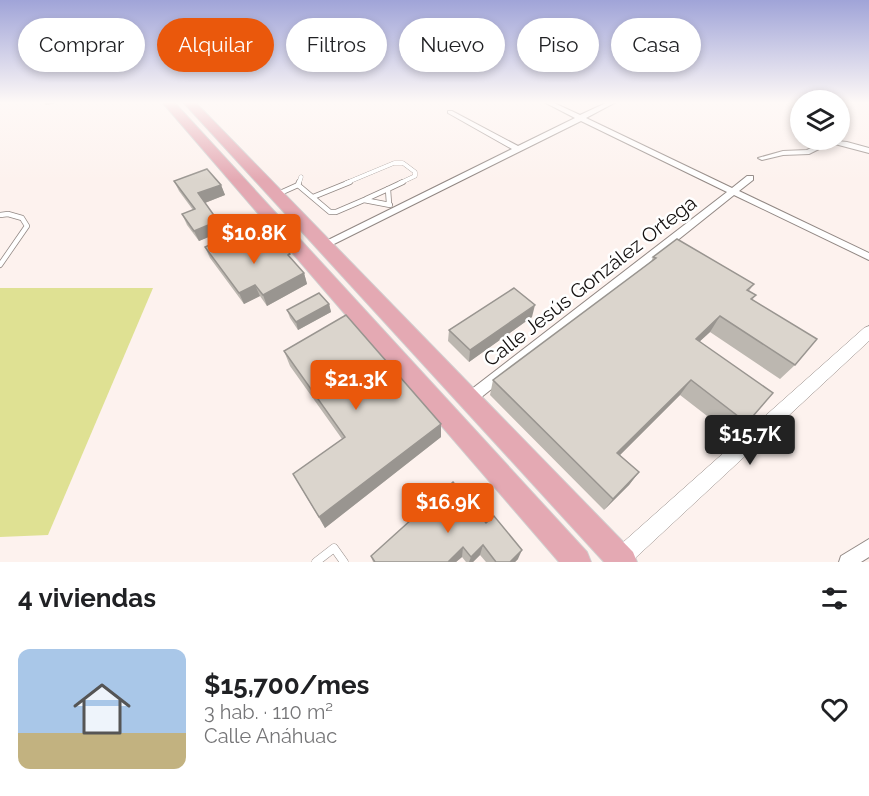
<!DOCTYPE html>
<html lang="es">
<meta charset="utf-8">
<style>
:root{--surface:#fff;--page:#f2f2f2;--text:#202124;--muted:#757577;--line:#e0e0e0;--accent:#ea580c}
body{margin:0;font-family:Raleway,sans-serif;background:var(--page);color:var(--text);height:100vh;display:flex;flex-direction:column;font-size:22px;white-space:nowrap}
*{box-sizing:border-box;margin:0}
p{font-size:20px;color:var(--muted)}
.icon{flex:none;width:33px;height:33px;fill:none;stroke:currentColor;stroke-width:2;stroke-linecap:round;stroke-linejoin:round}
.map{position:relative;height:562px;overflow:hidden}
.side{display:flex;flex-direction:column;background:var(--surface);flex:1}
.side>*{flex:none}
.top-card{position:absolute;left:18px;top:18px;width:834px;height:54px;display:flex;gap:12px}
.controls{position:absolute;left:790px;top:90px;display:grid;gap:12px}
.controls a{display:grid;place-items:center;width:60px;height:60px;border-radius:50%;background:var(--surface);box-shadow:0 3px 9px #0003;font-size:30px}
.price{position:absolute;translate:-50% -51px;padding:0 14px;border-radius:6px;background:var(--accent);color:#fff;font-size:20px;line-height:39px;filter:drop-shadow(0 2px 3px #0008)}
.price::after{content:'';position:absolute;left:50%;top:36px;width:18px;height:14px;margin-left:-9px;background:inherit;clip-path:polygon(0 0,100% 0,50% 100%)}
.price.active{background:#222;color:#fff}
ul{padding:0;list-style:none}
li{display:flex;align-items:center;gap:18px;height:150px;padding:0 18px}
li+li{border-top:2px solid var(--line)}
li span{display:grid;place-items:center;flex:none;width:168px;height:120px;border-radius:12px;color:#555}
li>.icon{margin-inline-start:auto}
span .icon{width:72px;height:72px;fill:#fffc;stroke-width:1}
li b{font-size:26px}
h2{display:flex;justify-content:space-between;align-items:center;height:72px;padding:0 18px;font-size:26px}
.chip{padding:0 21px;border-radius:27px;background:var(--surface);box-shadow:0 3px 9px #0003;font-size:21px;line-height:54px}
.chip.active{background:var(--accent);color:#fff}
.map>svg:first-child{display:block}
.green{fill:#dfe193}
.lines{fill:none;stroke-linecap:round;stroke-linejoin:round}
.service-far2-casing{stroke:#928884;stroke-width:4.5}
.service-far1-casing{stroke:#928884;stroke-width:6}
.service-casing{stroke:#928884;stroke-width:9}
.minor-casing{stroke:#928884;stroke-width:2}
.tertiary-casing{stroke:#928884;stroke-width:1}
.primary-casing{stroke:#d0cfcf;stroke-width:2}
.service-far2{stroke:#fff;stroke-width:4}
.service-far1{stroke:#fff;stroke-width:4.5}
.service{stroke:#fff;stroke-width:8}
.minor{fill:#fff;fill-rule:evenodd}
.tertiary{fill:#fff;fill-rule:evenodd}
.primary{fill:#e4a9b3;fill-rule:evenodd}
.wall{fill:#bcb7b0}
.shaded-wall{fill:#999590}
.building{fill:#dbd5cd;stroke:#999590;stroke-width:1.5}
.labels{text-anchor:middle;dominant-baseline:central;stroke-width:5;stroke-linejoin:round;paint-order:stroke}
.street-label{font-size:20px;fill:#151110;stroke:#fff}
</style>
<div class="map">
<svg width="869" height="562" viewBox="0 0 869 562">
<rect width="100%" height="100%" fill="#fdf2ee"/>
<polygon class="green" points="0,288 153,288 48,535 0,537"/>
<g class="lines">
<g class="service-far2-casing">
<g id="service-far2">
<polyline points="299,183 301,177"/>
<polyline points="346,183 394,163 403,163 415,172 415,176 400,183"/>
</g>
</g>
<g class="service-far1-casing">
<g id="service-far1">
<polyline points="299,182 298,185 330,212 336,212 364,200 390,205"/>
<polyline points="278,194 298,185"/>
<polyline points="313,197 350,182"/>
<polyline points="366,199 388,189"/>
<polyline points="389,204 388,189 403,182"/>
<polyline points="0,215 8,214 22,218 27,226 0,265"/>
</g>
</g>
<g class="service-casing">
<polyline id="service" points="316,562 334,548 344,562"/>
</g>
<g class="minor-casing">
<g id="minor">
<polygon points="544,102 552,102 580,115 608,102 616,102 586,118 732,188 747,176 753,176 753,180 739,191 869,253 869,260 734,195 474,403 469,405 464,403 463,399 464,395 727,192 581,121 328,247 322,247 320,245 322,243 512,149 448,113 448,111 452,111 518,146 575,118"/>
<polygon points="827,140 847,142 869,148 869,153 831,143 809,154 783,155 762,160 758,158 783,151 807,150"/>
<polygon points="869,539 869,557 861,562 839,562 841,556"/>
</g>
</g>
<g class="tertiary-casing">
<polygon id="tertiary" points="869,326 869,341 631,562 608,562 611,553 864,328"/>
</g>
<g class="primary-casing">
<g id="primary">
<polygon points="162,102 174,102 587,552 591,562 559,562"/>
<polygon points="183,102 195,102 633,552 637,562 604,562"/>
</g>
</g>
<use href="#service-far2" class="service-far2"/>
<use href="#service-far1" class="service-far1"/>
<use href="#service" class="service"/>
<use href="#minor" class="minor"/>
<use href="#tertiary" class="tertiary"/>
<use href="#primary" class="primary"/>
</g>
<g class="wall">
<polygon points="174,181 221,185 225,195 205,203 223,231 199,241 187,225 182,214 193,210 179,191"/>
<polygon points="205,247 253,255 292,260 304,273 307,284 267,306 260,296 244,304 210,258"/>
<polygon points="653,257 754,284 749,291 756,295 752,300 795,365 780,379 710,332 699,342 747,423 733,436 680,395 620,455 639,472 629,485 604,510 490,395 493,380 651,262"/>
<polygon points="329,304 331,312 298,330 290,318 287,310"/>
<polygon points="532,317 469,362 448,341 449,330"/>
<polygon points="284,351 441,437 325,528 300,486 342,439 290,366"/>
<polygon points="486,523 518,559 515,562 486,562 480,555 473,562 466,562 462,557 456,562 373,562 371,556"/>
</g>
<g class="shaded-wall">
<polygon points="43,102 60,102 46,105"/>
<polygon points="221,185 225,195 202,204 198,193"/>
<polygon points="218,221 223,231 199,241 194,231"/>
<polygon points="304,273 307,284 267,306 263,295"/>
<polygon points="255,285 260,296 244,304 239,293"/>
<polygon points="329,304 331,312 298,330 296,322"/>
<polygon points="535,305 532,317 469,362 470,350"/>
<polygon points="720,316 710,332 686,354 696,339"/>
<polygon points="691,380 680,395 609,466 617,453"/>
<polygon points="441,424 441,437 325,528 319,517"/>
<polygon points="639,472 629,485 604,510 613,499"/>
<polygon points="483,545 480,555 473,562 469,562 471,557"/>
<polygon points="463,547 462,557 456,562 448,562"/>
<polygon points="522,550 518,559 515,562 510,562"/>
</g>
<g class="building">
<polygon points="207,169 221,185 198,193 218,221 194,231 182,214 195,209 174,181"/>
<polygon points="235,233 253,255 280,242 290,254 288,255 304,273 263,295 255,285 239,293 205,247"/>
<polygon points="677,239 754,284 747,290 756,295 751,299 817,339 795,365 720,316 696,339 773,393 747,423 691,380 617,453 639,472 613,499 493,380 656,258 653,257"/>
<polygon points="514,288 535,305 470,350 449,330"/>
<polygon points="319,293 329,304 296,322 287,310"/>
<polygon points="346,315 441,424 319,517 293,474 345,437 284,351"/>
<polygon points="453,482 486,523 494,516 522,550 510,562 496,562 483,545 471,557 463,547 448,562 375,562 371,556"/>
</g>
<linearGradient id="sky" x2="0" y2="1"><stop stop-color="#a0a4d8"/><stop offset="0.57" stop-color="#fef9f7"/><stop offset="1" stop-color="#fef9f7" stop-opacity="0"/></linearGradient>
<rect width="869" height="180" fill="url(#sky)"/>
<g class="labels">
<g class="street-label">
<text transform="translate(590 281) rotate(-38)">Calle Jesús González Ortega</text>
</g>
</g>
</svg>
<div class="controls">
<a><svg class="icon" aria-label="layers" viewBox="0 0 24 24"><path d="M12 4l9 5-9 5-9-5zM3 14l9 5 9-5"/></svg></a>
</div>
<b class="price" style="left:254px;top:265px">$10.8K</b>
<b class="price" style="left:356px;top:411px">$21.3K</b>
<b class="price active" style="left:750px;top:466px">$15.7K</b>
<b class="price" style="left:448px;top:534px">$16.9K</b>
<div class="top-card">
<a class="chip">Comprar</a>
<a class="chip active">Alquilar</a>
<a class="chip">Filtros</a>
<a class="chip">Nuevo</a>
<a class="chip">Piso</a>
<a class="chip">Casa</a>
</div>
</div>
<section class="side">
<h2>4 viviendas<svg class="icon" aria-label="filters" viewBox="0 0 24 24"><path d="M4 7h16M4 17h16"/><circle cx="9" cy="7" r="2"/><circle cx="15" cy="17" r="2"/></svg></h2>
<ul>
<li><span style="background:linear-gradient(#a9c7e8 70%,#c2b280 0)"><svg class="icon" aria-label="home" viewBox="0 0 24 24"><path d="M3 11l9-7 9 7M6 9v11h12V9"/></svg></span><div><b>$15,700/mes</b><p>3 hab. · 110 m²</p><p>Calle Anáhuac</p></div><svg class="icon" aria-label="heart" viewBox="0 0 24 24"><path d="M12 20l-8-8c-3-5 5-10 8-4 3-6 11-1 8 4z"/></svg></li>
</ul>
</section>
